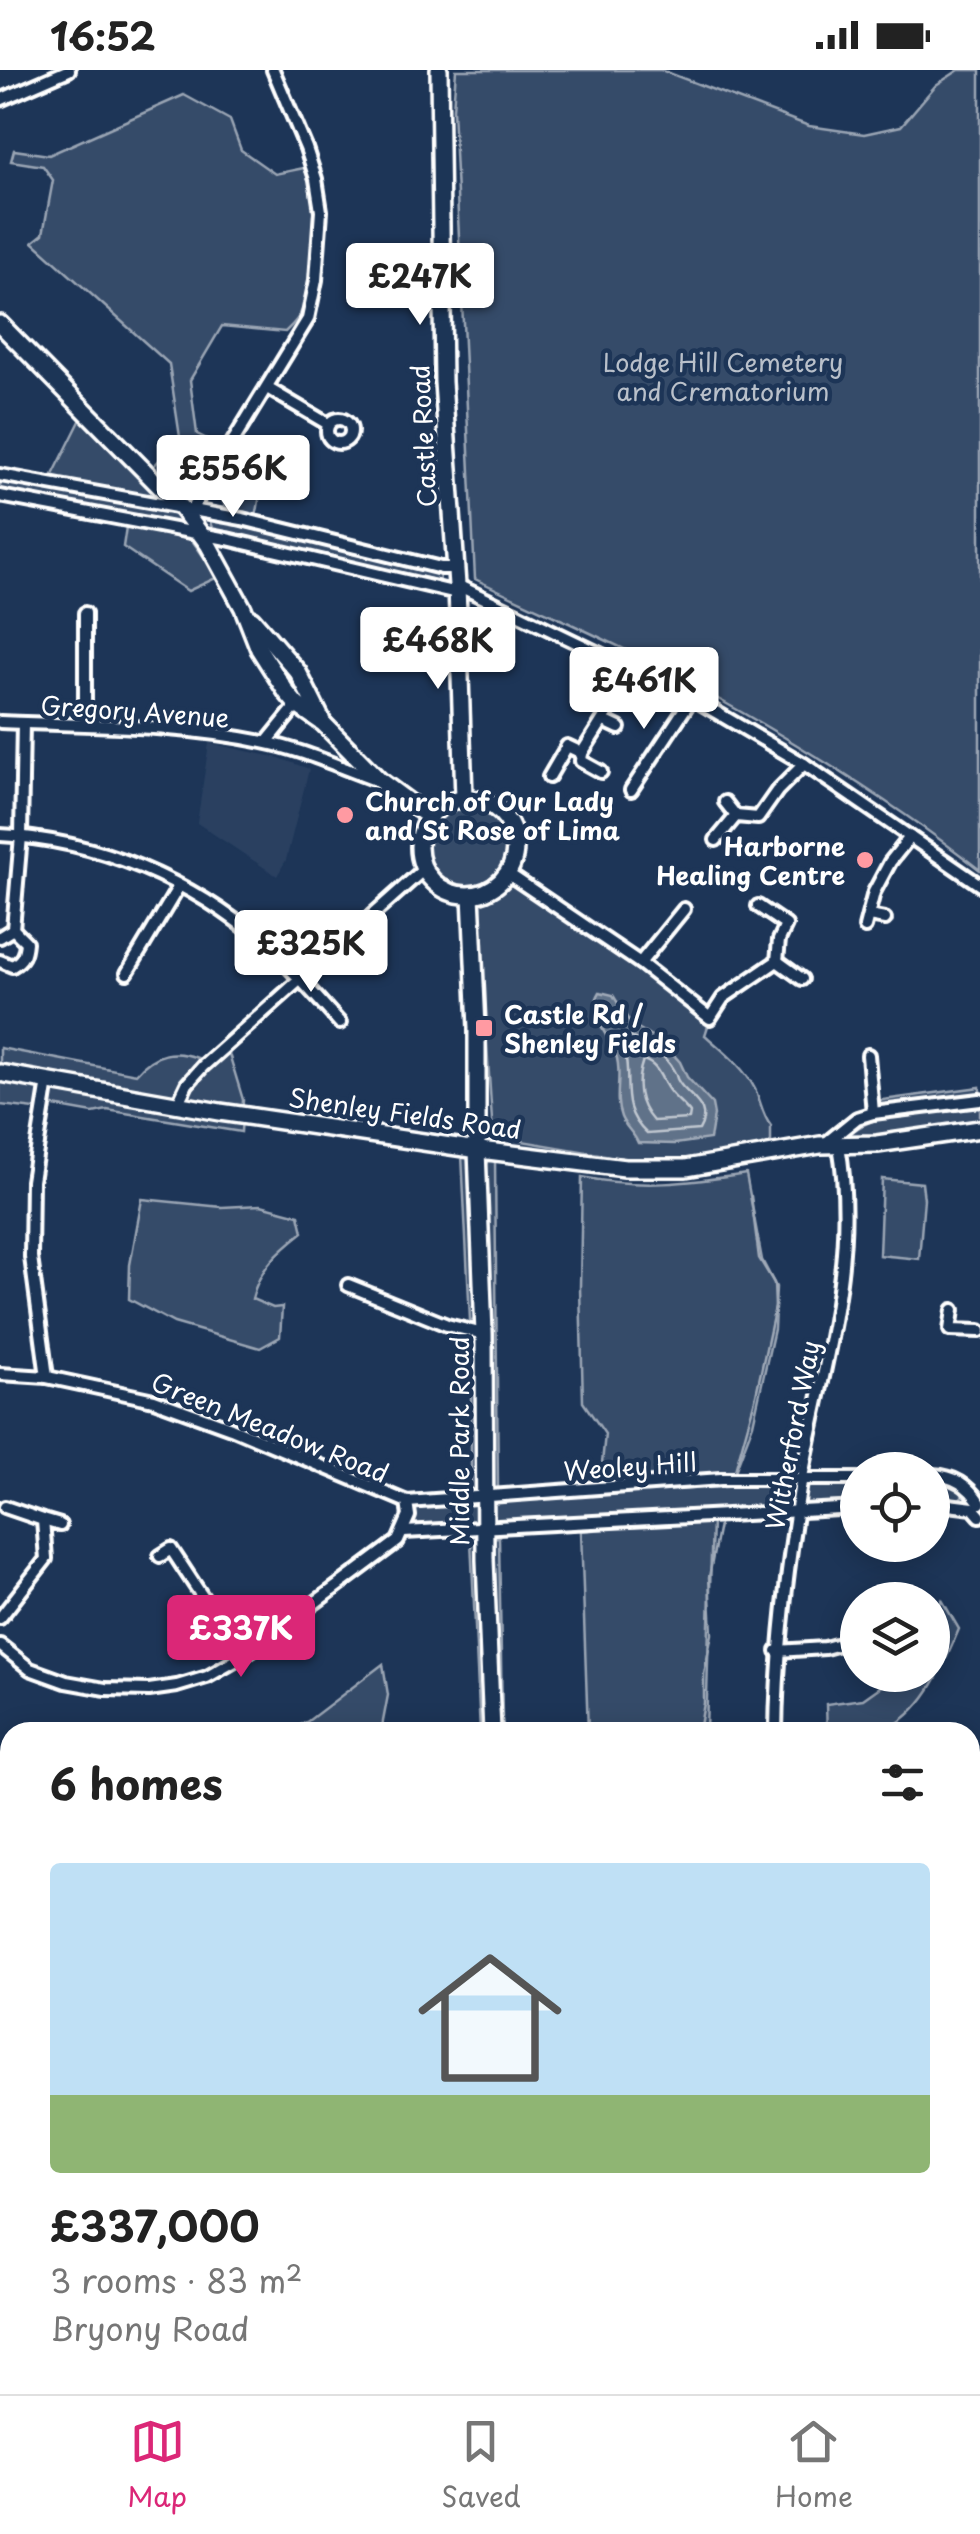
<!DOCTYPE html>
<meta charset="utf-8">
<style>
:root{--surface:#fff;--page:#f6f6f6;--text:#222;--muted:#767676;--line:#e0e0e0;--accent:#db2777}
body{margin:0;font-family:"Playpen Sans",sans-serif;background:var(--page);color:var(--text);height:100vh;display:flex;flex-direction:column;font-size:38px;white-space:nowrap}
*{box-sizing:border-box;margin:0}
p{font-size:32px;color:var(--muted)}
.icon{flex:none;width:55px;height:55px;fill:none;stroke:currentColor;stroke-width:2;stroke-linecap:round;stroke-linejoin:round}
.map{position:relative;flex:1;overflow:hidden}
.sheet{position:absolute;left:0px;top:1652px;width:980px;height:672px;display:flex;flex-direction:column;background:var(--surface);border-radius:30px 30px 0 0;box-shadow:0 5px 25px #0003}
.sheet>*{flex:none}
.buttons{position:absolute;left:840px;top:1382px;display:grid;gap:20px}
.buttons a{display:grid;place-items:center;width:110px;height:110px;border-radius:50%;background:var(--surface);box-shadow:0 5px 25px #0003;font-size:50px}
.price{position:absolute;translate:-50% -85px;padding:0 22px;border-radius:10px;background:#fff;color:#222;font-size:32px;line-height:65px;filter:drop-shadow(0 2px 5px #0008)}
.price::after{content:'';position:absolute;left:50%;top:60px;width:30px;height:22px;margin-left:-15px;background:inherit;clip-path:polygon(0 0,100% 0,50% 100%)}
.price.selected{background:var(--accent);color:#fff}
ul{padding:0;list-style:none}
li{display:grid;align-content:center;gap:20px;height:530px;padding:0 50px}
li span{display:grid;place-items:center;height:310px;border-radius:10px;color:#555}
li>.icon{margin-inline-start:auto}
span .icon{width:180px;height:180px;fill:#fffc;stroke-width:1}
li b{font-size:42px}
h2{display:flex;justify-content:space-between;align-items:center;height:120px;padding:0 50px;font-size:42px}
.status{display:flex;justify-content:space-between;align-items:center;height:70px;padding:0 50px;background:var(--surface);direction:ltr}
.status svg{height:28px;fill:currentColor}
.tabs{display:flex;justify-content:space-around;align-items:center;height:140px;border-top:2px solid var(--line);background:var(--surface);font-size:28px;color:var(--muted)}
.tabs a{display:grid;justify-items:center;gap:5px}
.tabs .selected{color:var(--accent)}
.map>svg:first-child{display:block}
.built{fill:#2a4161}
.green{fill:#364b69;stroke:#9aa5b4;stroke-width:2.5}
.water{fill:#617289;stroke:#a0aab8;stroke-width:2.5}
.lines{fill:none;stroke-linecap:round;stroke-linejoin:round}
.shore{stroke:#c0c7d0;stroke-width:2.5}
.stream{stroke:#a0aab8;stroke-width:2.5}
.street-casing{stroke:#fff;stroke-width:18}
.secondary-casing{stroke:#fff;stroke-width:22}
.highway-casing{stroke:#fff;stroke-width:28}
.street{stroke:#1d3557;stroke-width:10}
.secondary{stroke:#1d3557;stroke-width:15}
.highway{stroke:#1d3557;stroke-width:20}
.poi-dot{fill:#ff9aa2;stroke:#1d3557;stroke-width:4}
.labels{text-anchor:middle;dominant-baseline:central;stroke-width:9;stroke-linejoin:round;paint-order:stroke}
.park-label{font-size:25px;fill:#b9c0ca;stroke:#1d3557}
.street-label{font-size:25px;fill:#fff;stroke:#1d3557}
.poi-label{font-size:25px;font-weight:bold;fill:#fff;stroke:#1d3557;text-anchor:start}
</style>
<div class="status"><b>16:52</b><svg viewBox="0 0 49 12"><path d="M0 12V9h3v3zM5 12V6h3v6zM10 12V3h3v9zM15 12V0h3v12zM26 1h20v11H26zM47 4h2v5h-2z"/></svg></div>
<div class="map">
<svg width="980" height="2324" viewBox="0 0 980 2324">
<rect width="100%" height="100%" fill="#1d3557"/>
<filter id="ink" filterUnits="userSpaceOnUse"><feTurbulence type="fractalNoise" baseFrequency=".01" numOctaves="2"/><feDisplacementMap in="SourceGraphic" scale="20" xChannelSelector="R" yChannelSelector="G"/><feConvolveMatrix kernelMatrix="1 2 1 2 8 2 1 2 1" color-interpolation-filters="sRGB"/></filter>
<g filter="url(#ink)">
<g class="built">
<polygon points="209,673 279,688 309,699 286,790 277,806 197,753"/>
<polygon points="980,1803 980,2052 970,2056 970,1809"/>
</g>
<g class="green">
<path d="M456 0H661L809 56 864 64 901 56 936 15 959 0H980V800C881 722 754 646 642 588 587 560 530 536 475 509L453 39Z"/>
<path d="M184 25 230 50 241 80 275 104 304 98C322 138 321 205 300 244 297 251 290 257 285 262L222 256 190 310 197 364 225 378C196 418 198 429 152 398L180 367 169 294 33 172 43 164 53 110 43 96 11 91 14 80 49 85Z"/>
<polygon points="82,347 171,433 51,409"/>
<path d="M237 385C263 401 263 417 256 446L225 436 217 421Z"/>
<polygon points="0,409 177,440 182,455 0,423"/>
<polygon points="209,449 439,502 440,511 214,464"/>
<polygon points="126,457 189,466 218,507 188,521 123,477"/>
<circle cx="467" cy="777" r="39"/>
<path d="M505 809 693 935 708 956 705 965C723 981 744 997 755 1019 761 1031 762 1045 771 1056V1075L688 1091 628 1089 493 1066 477 822Z"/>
<path d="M224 967 243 1030 241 1062 107 1040 93 1043 54 1036 35 1039 0 1035V978L136 1004C155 982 174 979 200 989Z"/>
<polygon points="980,1017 980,1025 883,1038 876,1031"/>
<path d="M980 1036V1053L905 1065 847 1067C871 1039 943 1040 980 1036Z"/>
<polygon points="462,1085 472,1086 478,1250 470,1250"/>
<polygon points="489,1090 495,1090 498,1422 489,1424 485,1098"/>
<path d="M746 1104 762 1190 776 1217 774 1259 753 1354 734 1404 600 1413 605 1364 583 1332 580 1217 582 1107C640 1119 688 1113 746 1104Z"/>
<polygon points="882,1109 922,1113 924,1129 919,1189 879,1185"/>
<path d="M142 1129 222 1137 261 1135 299 1145 303 1162C280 1180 259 1198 252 1229L273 1238 282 1237 280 1267 260 1278 174 1253 129 1229 130 1195Z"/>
<polygon points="471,1269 476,1271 481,1425 471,1426"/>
<polygon points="933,1406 966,1421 959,1430 933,1431"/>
<polygon points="857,1410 857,1435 801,1438 805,1412"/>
<polygon points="799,1413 795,1436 493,1452 490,1430"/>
<polygon points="476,1433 478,1454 411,1458 412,1435"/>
<polygon points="712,1449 706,1662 588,1662 581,1461"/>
<polygon points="499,1467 502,1649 504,1662 495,1662 488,1468"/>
<polygon points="471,1470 481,1470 487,1662 480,1662"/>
<path d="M942 1530 959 1559C943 1597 925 1643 883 1661 869 1667 843 1663 827 1662L826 1634 863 1629 897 1605H932L933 1549Z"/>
<polygon points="383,1594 388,1625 381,1662 286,1662 308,1651"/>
<path d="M970 2300 980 2312V2324H926C938 2313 955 2315 970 2315Z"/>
<polygon points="742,2315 859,2315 858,2324 744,2324"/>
</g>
<path class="water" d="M600 922 613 925 631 954 663 973 680 992 687 1007 712 1034 714 1045 710 1069 675 1074 638 1073C634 1063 625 1057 621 1047 613 1026 623 1005 616 985 609 963 585 946 600 922Z"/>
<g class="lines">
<g class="shore">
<path d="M623 965C642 970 664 982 674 1001 679 1010 674 1006 681 1015 693 1030 712 1038 699 1060L647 1064C614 1033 637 1006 620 970Z"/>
<path d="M643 990C660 995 660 1010 671 1023 677 1030 684 1035 690 1043L689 1049 653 1051C637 1033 635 1013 643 990Z"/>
</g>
<g class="stream">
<polyline points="734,1404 755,1329 775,1237 774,1213 759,1188 751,1126"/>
<polyline points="699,1662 704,1633 704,1604 712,1564 709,1507 719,1455"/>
<polyline points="778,2315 780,2324"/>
</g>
<g class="street-casing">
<g id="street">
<polyline points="0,30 69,0"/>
<polyline points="267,318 328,354"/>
<circle cx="339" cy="361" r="12"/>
<polyline points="0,405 242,449 441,498 455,498"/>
<polyline points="0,426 227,469 457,523"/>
<polyline points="191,440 308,249 316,210 321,141 316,109 306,78 273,0"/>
<polyline points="457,515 692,628 804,694 980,815"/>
<polyline points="604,651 619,658"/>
<path d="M0 652C88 656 176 654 263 672 300 679 337 696 373 709"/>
<polyline points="85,654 85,543"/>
<polyline points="267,672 297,635"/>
<polyline points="582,683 581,691 601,702"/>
<polyline points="549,707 567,676 582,683 635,599"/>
<polyline points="631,720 692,628"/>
<polyline points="725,732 736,746"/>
<path d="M0 765C98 770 192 810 266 875 292 898 316 927 340 953"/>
<polyline points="716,770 736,746 758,748 777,721 804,694"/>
<polyline points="507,803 640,893 710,948 723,928 777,891 779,870 786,855 758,836"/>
<polyline points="869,846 885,849"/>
<polyline points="865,857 874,822 890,792 910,767"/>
<polyline points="13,859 21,766 23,653"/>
<polyline points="0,867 13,859"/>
<path d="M0 891 12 896C23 890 25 884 26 872L13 859"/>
<polyline points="777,891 802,909"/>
<polyline points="640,893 684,839"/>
<polyline points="127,903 179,816"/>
<polyline points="868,985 873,1043"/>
<polyline points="177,1035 187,1014 203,996 424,799"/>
<polyline points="826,1073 857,1048 873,1043 980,1030"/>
<polyline points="348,1215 447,1255 484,1264"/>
<polyline points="953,1240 950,1260 980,1261"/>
<polyline points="0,1304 47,1307 154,1330 231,1358 407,1432 721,1409 858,1409"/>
<polyline points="47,1307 31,1187 32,1111 48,1011"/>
<path d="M932 1405C955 1406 968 1415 980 1433"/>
<polyline points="932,1433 973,1438 980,1446"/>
<polyline points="43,1450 60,1455"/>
<polyline points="404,1462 858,1438"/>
<polyline points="160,1486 171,1479 242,1587"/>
<polyline points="0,1548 46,1489 43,1450 5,1437"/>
<polyline points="0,1575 30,1599 66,1612 105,1619 149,1620 177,1616 207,1607 242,1587 398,1471 409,1446 407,1432"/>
<polyline points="777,1581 825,1578 858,1569"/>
<path d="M776 1662C777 1578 787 1497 801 1413 821 1301 859 1191 839 1075"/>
<polyline points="970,1707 980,1697"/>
<polyline points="0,1755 10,1761"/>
<polyline points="0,1931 10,1934"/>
<polyline points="0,2043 10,2043"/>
<polyline points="0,2241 10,2239"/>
</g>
</g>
<g class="secondary-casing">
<g id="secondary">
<polyline points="439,0 443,312 457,515 464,728"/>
<polyline points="0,254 182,439 208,474 243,538 259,579 287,623 297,635 323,653 379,710 429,747"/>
<polyline points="252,549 298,602 321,648"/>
<circle cx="467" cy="777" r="48"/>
<polyline points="471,825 477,958 477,1080 484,1264 485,1490 492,1662"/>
<polyline points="0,1003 220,1042 464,1078 625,1098 686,1098 820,1075 877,1074 980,1059"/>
<polyline points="652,2315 656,2324"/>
<polyline points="490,2324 494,2315"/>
</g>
</g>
<g class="highway-casing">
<g id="highway">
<polyline points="970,2064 980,2060"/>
<polyline points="970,2096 980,2092"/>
<polyline points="287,2324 310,2315"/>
<polyline points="356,2324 380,2315"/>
</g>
</g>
<use href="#street" class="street"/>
<use href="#secondary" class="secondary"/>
<use href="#highway" class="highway"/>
</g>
</g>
<g class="poi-dot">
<circle cx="345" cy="745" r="10"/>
<circle cx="865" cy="790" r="10"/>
<rect x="474" y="948" width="20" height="20" rx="5"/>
</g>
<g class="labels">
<g class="park-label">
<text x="723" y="292">Lodge Hill Cemetery<tspan x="723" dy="29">and Crematorium</tspan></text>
</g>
<g class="street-label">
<text transform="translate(423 366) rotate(-93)">Castle Road</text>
<text transform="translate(135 641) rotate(4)">Gregory Avenue</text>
<text transform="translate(405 1043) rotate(8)">Shenley Fields Road</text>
<text transform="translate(270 1357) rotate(22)">Green Meadow Road</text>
<text transform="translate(792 1365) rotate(-79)">Witherford Way</text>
<text transform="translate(459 1371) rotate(-90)">Middle Park Road</text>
<text transform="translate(630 1396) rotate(-4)">Weoley Hill</text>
</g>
<g class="poi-label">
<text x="365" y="731">Church of Our Lady<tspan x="365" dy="29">and St Rose of Lima</tspan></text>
<text x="845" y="776" text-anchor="end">Harborne<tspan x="845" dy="29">Healing Centre</tspan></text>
<text x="504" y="944">Castle Rd /<tspan x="504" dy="29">Shenley Fields</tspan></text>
</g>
</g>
</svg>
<div class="buttons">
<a><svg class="icon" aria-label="locate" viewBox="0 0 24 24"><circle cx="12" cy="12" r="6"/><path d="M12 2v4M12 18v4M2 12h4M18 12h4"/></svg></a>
<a><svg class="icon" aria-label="layers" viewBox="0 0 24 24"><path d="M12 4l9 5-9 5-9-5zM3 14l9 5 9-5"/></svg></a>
</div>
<b class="price" style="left:420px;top:258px">£247K</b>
<b class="price" style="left:233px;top:450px">£556K</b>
<b class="price" style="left:438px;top:622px">£468K</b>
<b class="price" style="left:644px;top:662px">£461K</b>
<b class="price" style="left:311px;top:925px">£325K</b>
<b class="price selected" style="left:241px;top:1610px">£337K</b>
<section class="sheet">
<h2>6 homes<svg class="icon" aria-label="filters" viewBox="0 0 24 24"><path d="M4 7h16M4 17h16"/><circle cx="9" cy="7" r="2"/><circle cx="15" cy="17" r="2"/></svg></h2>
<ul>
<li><span style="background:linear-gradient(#bfe0f5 75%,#8fb573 0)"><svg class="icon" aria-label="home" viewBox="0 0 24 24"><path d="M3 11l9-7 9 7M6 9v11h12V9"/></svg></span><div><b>£337,000</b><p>3 rooms · 83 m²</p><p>Bryony Road</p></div></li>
</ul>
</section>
</div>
<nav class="tabs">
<a class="selected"><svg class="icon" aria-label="map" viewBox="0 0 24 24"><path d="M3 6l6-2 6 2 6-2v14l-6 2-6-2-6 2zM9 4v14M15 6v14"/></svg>Map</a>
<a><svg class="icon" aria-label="saved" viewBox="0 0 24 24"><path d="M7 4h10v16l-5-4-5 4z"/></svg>Saved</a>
<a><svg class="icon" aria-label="home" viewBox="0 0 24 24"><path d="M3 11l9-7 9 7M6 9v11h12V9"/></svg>Home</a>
</nav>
